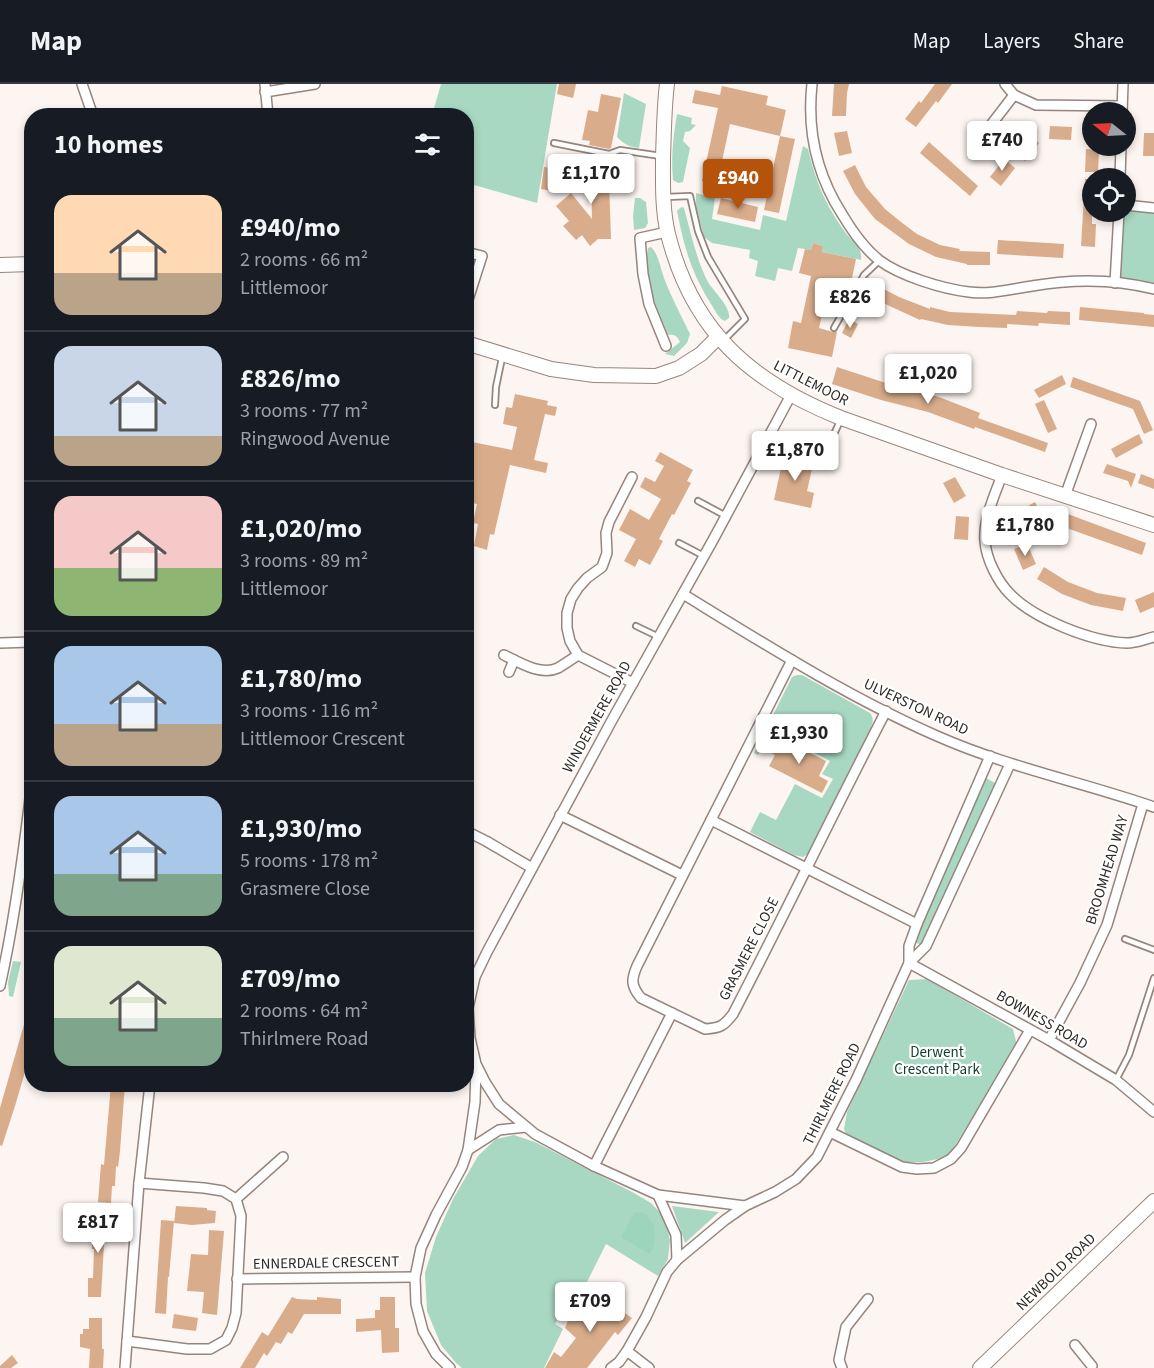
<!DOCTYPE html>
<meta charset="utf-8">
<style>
:root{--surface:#171b24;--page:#242831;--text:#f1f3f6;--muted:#9ea1a6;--line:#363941;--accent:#b45309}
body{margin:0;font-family:"Source Sans 3",sans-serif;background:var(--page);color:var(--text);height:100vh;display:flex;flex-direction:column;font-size:22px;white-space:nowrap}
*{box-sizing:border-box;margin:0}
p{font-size:20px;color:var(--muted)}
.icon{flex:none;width:33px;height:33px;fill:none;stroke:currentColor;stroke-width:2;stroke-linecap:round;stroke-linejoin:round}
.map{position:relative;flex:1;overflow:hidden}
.drawer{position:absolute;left:24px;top:24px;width:450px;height:984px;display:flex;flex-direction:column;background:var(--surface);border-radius:24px;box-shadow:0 3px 9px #0003}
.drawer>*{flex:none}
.needle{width:39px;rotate:288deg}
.buttons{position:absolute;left:1082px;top:18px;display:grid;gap:12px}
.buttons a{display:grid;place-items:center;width:54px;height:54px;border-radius:50%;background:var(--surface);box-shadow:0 3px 9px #0003;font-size:30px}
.price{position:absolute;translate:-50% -51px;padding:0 14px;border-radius:6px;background:#fff;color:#222;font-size:20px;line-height:39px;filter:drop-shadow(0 2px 3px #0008)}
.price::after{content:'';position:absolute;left:50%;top:36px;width:18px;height:14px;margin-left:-9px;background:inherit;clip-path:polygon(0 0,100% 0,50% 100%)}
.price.current{background:var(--accent);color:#fff}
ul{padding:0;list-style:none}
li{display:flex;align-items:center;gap:18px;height:150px;padding:0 30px}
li+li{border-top:2px solid var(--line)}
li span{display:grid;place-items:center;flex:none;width:168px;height:120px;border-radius:18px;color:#555}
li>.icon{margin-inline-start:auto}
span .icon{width:72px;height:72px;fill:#fffc;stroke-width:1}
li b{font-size:26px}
h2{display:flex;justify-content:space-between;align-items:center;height:72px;padding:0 30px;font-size:26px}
header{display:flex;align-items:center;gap:36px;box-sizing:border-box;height:84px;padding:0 30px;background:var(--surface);border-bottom:2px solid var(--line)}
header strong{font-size:28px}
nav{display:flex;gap:33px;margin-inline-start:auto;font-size:21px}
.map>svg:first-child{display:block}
.green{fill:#a9d8c2}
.forest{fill:#9dd5bb}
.building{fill:#d9ad8c}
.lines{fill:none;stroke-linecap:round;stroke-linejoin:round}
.lane-casing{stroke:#96857c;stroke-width:8}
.street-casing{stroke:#96857c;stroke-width:12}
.secondary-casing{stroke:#96857c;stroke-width:16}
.lane{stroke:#fff;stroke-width:4.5}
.street{stroke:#fff;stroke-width:9}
.secondary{stroke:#fff;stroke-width:14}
.labels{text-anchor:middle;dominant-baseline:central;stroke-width:4.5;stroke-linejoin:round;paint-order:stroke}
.street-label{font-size:15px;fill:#302926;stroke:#fff}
.park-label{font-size:15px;fill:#103f2e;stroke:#fff}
</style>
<header>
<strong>Map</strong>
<nav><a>Map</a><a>Layers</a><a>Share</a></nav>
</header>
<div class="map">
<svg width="1154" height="1284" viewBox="0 0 1154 1284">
<rect width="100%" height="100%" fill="#fdf5f1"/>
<g class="green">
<polygon points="441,0 557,0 537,119 467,99 466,32 432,31"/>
<path d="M624 9 646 20 639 64C629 63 624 60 617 53Z"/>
<path d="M677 30 692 34 691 40 696 41 690 47 685 48 683 57 690 64 683 98 678 99 673 96C671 74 673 53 677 30Z"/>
<path d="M803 62 808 65C816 98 825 120 845 148 852 157 863 163 861 176L822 168 823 162 813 159 811 166 798 164 792 187 778 184 775 197 755 192 758 177 749 174 750 166 712 159 704 153 696 121V109L715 114 712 135 760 146 763 131 786 137Z"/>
<polygon points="635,114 640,114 646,118 648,139 645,144 634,146 633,132"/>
<polygon points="1125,121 1154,124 1154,206 1115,199 1119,128 1125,128"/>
<path d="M682 123 684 124C691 149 696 175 708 198 714 208 731 223 729 234L725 237C718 234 715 226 711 220 692 190 685 166 678 132L677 127 680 124Z"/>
<path d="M651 163C659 171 660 183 664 194 671 213 681 231 690 250L687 259 674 272 665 270 680 258C677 252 675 250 668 251 656 223 643 195 648 164Z"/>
<path d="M797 591H802L870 629C875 635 872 641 870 647L809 769 803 773 794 771 750 748 760 728 776 736 795 700 822 714 833 695 822 690 830 677 771 646 758 671 754 669 792 593Z"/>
<polygon points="986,694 995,699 923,862 915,858"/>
<polygon points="13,877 21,878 13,913 9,912 8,898"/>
<polygon points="927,895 1013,945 1017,961 948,1073 923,1078 905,1078 847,1052 844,1045 847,1028 909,896"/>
<polygon points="514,1051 535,1058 634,1109 651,1119 665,1134 670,1156 668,1175 658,1192 606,1160 584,1204 576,1200 555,1240 563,1245 544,1284 462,1284 456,1279 441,1261 427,1227 425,1189 436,1153 453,1115 478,1072 496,1055"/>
<polygon points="672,1122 719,1128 685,1159"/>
</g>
<path class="forest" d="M640 1128 646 1130 654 1141C655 1150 656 1164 649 1170L621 1153 634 1129Z"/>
<g class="building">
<polygon points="559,0 576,0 573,14 557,10"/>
<polygon points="834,0 849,0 847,9 846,32 832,32"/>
<polygon points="935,0 952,0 938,19 936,17 916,43 905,35 919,17 921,19"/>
<polygon points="722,2 768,12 766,21 786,26 780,52 730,40 717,100 702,97 718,24 692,19 695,6 720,11"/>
<polygon points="601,10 621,14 611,64 609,65 589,61 590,57 582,56 588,26 598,28"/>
<polygon points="1050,42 1072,43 1071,56 1049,55"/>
<polygon points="847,47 852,69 839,72 834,49"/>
<polygon points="1144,49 1154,49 1154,72 1143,72"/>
<polygon points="1029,51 1039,59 1025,77 1015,69"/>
<polygon points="780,52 795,55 779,129 764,126"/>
<polygon points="929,58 978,102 970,112 920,69"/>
<polygon points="1086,65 1099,66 1098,88 1085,88"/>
<polygon points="587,70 610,76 606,98 609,98 611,155 598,155 590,162 582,151 576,156 563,142 569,137 556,122 571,109 592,135 591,93 594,91 584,90"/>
<polygon points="1004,75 1015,84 1001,102 990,93"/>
<polygon points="855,81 866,103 885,125 901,138 917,150 940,161 960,165 959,167 990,168 990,181 967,181 967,180 936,173 909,160 875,135 855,110 843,87"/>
<polygon points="544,83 551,84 559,94 557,108 541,105"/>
<polygon points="1085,95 1092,95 1092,140 1096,140 1095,163 1081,162"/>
<polygon points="721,114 758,123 755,138 717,130"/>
<polygon points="998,156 1064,160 1063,174 997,170"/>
<polygon points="813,159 823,162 822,168 856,175 851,199 830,195 819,244 833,248 837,248 832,273 788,264 793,237 801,239 811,192 799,189 805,165 811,166"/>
<polygon points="868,193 877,198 876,201 899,213 930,225 930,223 950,228 1016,231 1017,227 1047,229 1048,227 1070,228 1070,241 1039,239 1038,242 1007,240 1007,244 979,243 948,241 921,235 920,236 870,213 869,215 860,210"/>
<polygon points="1080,223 1144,229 1144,230 1154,231 1154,243 1079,236"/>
<polygon points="849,235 858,240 851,254 842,249"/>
<polygon points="837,283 892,301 939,313 980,329 978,334 1048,359 1045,368 975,343 974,345 928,328 881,316 832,300"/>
<polygon points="1062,291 1066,300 1039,314 1034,306"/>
<polygon points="1073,293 1140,317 1153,346 1144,350 1133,325 1070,303"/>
<polygon points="515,310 548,317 547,321 557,323 555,332 545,330 534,376 548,379 546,389 510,381 494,451 490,450 487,466 474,462 478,440 473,439 477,420 466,418 466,361 471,362 472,358 512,366 517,343 503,340 506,323 512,324"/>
<polygon points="1044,316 1057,345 1048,349 1035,320"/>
<polygon points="1139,350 1143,359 1116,374 1111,365"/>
<polygon points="660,368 693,386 687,397 691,399 674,431 672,430 659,455 663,457 650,481 639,475 635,483 624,477 636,455 619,446 630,425 649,436 661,415 640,403 645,393 655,398 664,382 655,377"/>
<polygon points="784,370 814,376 807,407 814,409 811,424 774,416"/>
<polygon points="1107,380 1136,390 1131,404 1128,397 1103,389"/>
<polygon points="1141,390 1154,395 1154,405 1138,399"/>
<polygon points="955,393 966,412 954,419 943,399"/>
<polygon points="1035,418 1041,430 1021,441 1015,429"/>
<polygon points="1065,429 1146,459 1142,471 1061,442"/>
<polygon points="956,432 969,433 968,456 954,455"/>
<polygon points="1027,460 1036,480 1023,486 1014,465"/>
<polygon points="1044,483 1068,498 1097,509 1126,514 1123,527 1091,521 1062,510 1037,495"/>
<polygon points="1154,508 1154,523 1140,529 1135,516"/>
<polygon points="779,653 826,677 819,692 828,697 822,709 769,682 775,671 771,669"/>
<polygon points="29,923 32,923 32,964 15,1022 2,1062 0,1061 0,1024"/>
<polygon points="111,1000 125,1000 120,1067 118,1083 116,1082 115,1102 112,1102 111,1119 98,1118 101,1080 104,1081"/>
<polygon points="176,1122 207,1124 207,1126 216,1127 215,1139 192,1141 174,1139"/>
<polygon points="95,1125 106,1126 101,1213 88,1213 88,1194 93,1194 94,1165 92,1165 92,1155"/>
<polygon points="161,1136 174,1137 169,1193 168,1193 166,1230 155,1229"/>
<polygon points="209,1146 224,1147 217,1231 202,1229 204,1208 187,1207 191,1170 208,1171"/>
<polygon points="608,1211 623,1222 620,1226 632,1234 618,1251 615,1248 587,1284 545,1284 554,1268 561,1273 576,1254 565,1244 569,1234 564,1229 572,1214 593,1230"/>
<polygon points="292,1213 297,1215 317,1216 317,1213 341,1215 341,1230 304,1230 292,1250 288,1248 281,1260 276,1258 267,1272 264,1269 255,1284 240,1284 262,1248 268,1252"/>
<polygon points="380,1213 395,1213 395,1244 399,1244 399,1268 382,1269 381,1246 356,1248 356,1235 375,1234 375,1226 380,1226"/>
<polygon points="174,1230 198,1234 196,1247 172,1244"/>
<polygon points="89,1234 102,1234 102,1265 104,1265 103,1284 89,1284 90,1265 80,1263 80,1250 83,1250 83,1245 89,1245"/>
<polygon points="12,1271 18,1279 11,1284 0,1284 0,1282"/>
</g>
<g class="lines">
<g class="lane-casing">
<g id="lane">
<polyline points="554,59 609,70 620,66 661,72"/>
<polyline points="666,113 690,112 698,147 708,173 745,235 724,256"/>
<polyline points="834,244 864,191 880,176"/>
<polyline points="495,321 496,303 502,274"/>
<polyline points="828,363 841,335"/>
<polyline points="698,417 726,432"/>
<polyline points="679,459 704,472"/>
<polyline points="636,542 659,553"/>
<polyline points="1125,855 1154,866"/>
<polyline points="1116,996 1129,971 1154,894"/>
</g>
</g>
<g class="street-casing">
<g id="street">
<polyline points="82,0 93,32"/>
<polyline points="265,0 268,32"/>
<path d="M812 0C807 46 817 91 842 130 852 147 864 164 879 176 900 192 943 205 969 208 990 211 1011 205 1032 202 1072 195 1115 195 1154 205"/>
<polyline points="1005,0 1014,11 1036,21 1122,22"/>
<polyline points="265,8 315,0"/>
<polyline points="1122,28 1123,0"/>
<polyline points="977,59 1014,11"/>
<polyline points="1120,94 1121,62"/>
<polyline points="1125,121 1154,124"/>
<polyline points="466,168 482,172 466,222"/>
<polyline points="1115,199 1119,128"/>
<polyline points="666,262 649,220 643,190 640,154 667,148"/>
<path d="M1002 391C995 410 983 436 985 457 986 475 998 498 1010 510 1034 535 1092 558 1127 559 1136 559 1145 555 1154 553"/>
<polyline points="632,393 609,438 606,449 607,469 602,483 587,494 578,504 571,515 567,529 567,544 570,557 578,571 633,599"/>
<polyline points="1065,412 1091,340"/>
<path d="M683 510C766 561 848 613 937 652 1007 683 1082 698 1154 723"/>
<polyline points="0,559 32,558"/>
<path d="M504 571C520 579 541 592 558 584 565 580 572 575 578 571"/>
<path d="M792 576 637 882C631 896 631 902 641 914L705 945C720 944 724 942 733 930 785 830 834 727 886 627"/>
<polyline points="509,588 514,576"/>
<polyline points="1010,680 926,862 909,879 1049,956 1116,996 1154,1028"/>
<polyline points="560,731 682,791"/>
<polyline points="711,736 917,840"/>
<polyline points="466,747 486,757 532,784"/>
<path d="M0 902C15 835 24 766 32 698"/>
<polyline points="1049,956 1080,899 1107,841 1143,720"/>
<polyline points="830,1048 902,1083 917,1085 934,1084 951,1075 961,1064 1030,946"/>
<polyline points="468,1066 499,1046 526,1043"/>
<polyline points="594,1082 672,929"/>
<polyline points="658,1111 676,1151 677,1176"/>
<polyline points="236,1115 283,1073"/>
<polyline points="745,1122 658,1111 594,1082 535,1050 499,1020 485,998 476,980 470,954 468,924 475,893 487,868 611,638 713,456 791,311"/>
<polyline points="237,1195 415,1193"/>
<polyline points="127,1257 187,1265 210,1265 226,1256 232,1244 236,1229 241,1132 236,1115 223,1107 204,1104 139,1099"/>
<polyline points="1075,1261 1092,1282"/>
<polyline points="627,1267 649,1284"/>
<polyline points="125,1284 139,1099 150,1000"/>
<polyline points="450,1284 436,1270 423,1247 416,1220 415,1193 421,1164 436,1131 462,1083 468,1066 475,1018 476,983"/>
<polyline points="611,1284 619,1278 627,1267 646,1233 667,1188 677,1176 725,1136 745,1122 775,1108 796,1095 817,1073 856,996 909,879 909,862 917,840 990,672"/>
<polyline points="842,1284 839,1276 846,1243 868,1215"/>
</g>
</g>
<g class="secondary-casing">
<g id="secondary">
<path d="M667 0C664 24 664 48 663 73 663 98 662 125 668 150 692 247 751 298 841 334L1002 391 1154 441"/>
<polyline points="0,181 32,180"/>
<polyline points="466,259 551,285 594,291 656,292 679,284 701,270 718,253"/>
<polyline points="980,1284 1154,1117"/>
</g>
</g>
<use href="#lane" class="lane"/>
<use href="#street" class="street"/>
<use href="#secondary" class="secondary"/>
</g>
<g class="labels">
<g class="street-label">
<text transform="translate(811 299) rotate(27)">LITTLEMOOR</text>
<text transform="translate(916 623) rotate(25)">ULVERSTON ROAD</text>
<text transform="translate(597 633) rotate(-61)">WINDERMERE ROAD</text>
<text transform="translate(1107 786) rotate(-73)">BROOMHEAD WAY</text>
<text transform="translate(749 865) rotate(-63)">GRASMERE CLOSE</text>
<text transform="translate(1042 936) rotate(30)">BOWNESS ROAD</text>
<text transform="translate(832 1010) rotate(-64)">THIRLMERE ROAD</text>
<text transform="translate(326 1179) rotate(-1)">ENNERDALE CRESCENT</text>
<text transform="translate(1056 1188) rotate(-44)">NEWBOLD ROAD</text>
</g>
<g class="park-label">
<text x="937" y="968">Derwent<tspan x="937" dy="17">Crescent Park</tspan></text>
</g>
</g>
</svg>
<div class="buttons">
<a><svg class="needle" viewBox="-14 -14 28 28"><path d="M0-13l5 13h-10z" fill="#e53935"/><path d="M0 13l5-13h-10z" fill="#9ea1a6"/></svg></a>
<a><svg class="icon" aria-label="locate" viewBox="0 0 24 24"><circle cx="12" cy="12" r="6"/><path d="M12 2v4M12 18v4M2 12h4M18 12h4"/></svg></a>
</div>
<b class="price" style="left:1002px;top:88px">£740</b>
<b class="price" style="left:591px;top:121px">£1,170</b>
<b class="price current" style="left:738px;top:126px">£940</b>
<b class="price" style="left:850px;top:245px">£826</b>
<b class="price" style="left:928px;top:321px">£1,020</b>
<b class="price" style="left:795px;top:398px">£1,870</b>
<b class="price" style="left:1025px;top:473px">£1,780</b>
<b class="price" style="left:799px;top:681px">£1,930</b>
<b class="price" style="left:98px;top:1170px">£817</b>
<b class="price" style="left:590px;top:1249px">£709</b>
<section class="drawer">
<h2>10 homes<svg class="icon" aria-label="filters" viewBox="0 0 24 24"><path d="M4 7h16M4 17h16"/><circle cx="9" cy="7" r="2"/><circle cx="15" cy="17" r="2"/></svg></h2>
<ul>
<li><span style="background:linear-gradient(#ffd9b3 65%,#b9a48a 0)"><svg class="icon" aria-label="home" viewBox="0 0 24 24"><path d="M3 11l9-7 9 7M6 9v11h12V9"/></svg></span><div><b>£940/mo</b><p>2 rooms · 66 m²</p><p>Littlemoor</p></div></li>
<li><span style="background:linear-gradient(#c9d6e8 75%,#b9a48a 0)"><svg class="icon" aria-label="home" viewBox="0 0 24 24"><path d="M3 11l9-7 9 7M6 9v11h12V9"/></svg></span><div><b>£826/mo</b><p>3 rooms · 77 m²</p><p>Ringwood Avenue</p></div></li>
<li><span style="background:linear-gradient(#f6c9c9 60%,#8fb573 0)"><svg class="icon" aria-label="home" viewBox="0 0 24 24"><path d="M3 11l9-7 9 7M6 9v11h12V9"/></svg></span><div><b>£1,020/mo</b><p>3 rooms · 89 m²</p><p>Littlemoor</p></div></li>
<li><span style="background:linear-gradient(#a9c7e8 65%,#b9a48a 0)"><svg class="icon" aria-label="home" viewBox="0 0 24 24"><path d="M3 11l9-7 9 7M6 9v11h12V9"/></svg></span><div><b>£1,780/mo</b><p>3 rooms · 116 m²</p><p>Littlemoor Crescent</p></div></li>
<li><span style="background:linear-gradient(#a9c7e8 65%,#7fa58c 0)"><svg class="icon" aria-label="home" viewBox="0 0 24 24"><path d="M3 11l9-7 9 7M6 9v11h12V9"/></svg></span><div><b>£1,930/mo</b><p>5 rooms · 178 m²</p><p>Grasmere Close</p></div></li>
<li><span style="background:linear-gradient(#dfe7d0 60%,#7fa58c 0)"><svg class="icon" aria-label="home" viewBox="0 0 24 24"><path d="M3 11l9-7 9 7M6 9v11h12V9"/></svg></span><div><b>£709/mo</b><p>2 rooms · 64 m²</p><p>Thirlmere Road</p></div></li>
</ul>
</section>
</div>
